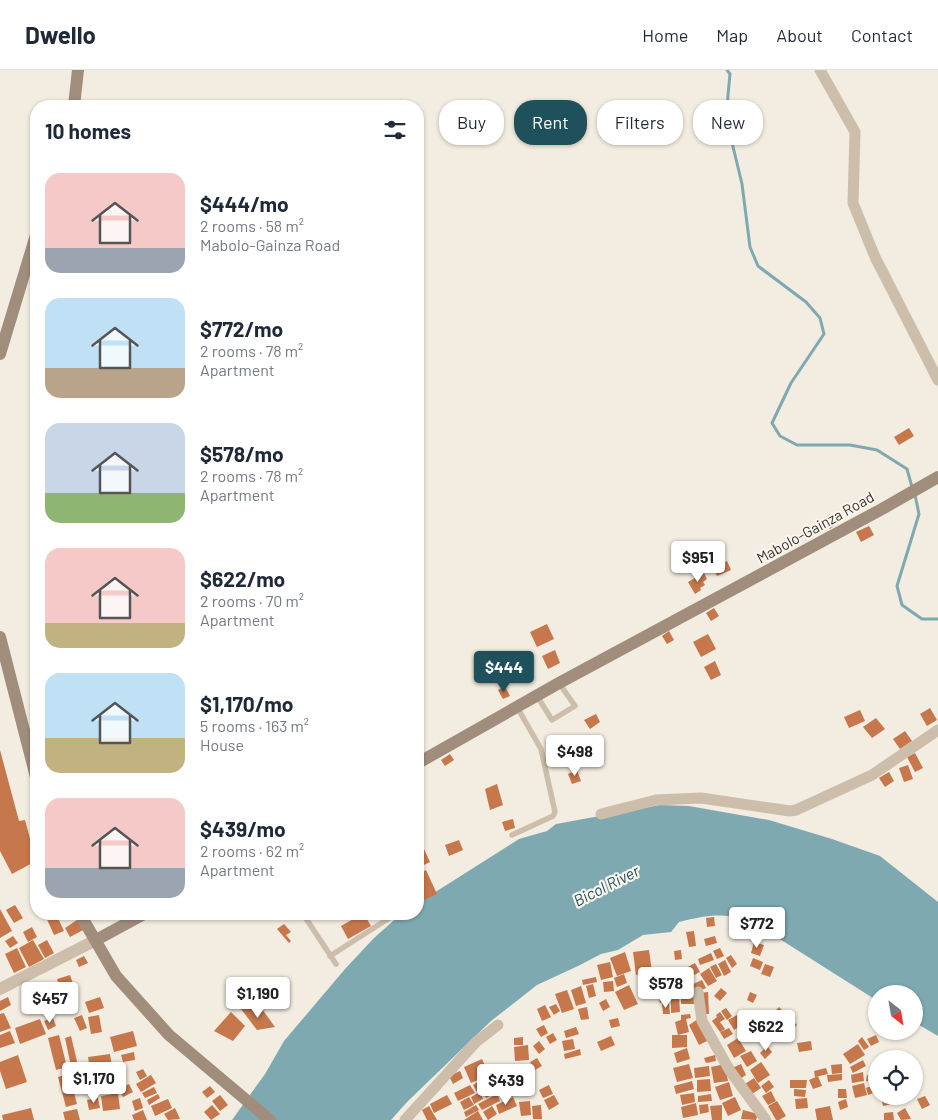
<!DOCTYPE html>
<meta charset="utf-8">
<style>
:root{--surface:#fff;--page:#f6f6f7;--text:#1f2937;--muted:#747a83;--line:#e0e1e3;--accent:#1f515c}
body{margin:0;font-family:Barlow,sans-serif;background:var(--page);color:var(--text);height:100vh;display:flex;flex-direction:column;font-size:19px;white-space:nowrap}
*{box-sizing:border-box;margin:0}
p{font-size:16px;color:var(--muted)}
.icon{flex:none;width:28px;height:28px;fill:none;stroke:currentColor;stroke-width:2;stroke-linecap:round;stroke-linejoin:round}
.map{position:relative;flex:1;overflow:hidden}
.side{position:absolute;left:30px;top:30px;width:394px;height:820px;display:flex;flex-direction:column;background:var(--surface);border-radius:20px;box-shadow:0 1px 4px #0004}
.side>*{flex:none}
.guide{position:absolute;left:439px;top:30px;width:424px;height:45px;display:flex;gap:10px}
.needle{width:32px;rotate:149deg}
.fabs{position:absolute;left:868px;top:915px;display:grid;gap:10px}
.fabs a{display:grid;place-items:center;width:55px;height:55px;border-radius:50%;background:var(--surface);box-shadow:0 1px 4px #0004;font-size:25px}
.price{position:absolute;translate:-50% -42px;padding:0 11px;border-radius:5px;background:#fff;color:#222;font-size:16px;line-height:32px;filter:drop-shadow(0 1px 2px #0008)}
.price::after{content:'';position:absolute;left:50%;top:30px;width:15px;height:11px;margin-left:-8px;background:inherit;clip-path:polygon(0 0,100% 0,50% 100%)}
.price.active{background:var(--accent);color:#fff}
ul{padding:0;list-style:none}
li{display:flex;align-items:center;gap:15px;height:125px;padding:0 15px}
li span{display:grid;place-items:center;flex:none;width:140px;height:100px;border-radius:15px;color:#555}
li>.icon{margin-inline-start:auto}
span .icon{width:60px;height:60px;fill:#fffc;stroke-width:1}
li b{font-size:21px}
h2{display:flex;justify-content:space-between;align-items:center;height:60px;padding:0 15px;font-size:21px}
.chip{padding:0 18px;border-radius:20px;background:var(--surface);box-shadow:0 1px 4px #0004;font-size:18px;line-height:45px}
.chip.active{background:var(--accent);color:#fff}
header{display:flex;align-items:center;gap:30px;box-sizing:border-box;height:70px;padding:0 25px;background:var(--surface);border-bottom:1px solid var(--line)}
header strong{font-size:24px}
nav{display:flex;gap:28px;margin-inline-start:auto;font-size:18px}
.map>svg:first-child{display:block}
.water{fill:#7fa9b1}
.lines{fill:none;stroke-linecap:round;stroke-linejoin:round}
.stream{stroke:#7fa9b1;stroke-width:3}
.building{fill:#c6774b}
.service{stroke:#ccbeab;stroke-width:5.5}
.minor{stroke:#ccbeab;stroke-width:11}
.tertiary{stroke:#ccbeab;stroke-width:12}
.secondary{stroke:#a08d7c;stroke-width:12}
.labels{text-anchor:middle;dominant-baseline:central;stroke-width:4.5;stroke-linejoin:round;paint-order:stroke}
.street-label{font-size:15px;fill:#3a312b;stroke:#fbf6ed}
.water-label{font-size:16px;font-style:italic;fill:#1f515c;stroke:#fbf6ed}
</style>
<header>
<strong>Dwello</strong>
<nav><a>Home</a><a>Map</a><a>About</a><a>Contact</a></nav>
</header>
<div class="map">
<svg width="938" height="1050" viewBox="0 0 938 1050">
<rect width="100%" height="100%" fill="#f3ece0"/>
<path class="water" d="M660 735 689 736 769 750 832 769 880 786 938 832V966L914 952V924H876V930L748 849C720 843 706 845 679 852L671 862 643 865 618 880 601 884 578 896 537 915 491 951 407 1032 391 1050H232L265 1004 284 971 345 899 374 868 401 844H418V833L519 769 547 761 556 754Z"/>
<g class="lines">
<g class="stream">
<polyline points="727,0 730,4 727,36 728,56 742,114 750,177 758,196 806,232 820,248 824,264 791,313 772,353 780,366 797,375 850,375 877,380 907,399 912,417"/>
<polyline points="915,425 919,444 897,516 902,535 922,549 938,549"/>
</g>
</g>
<g class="building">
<polygon points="909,358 914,366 899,375 894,367"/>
<polygon points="830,444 837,454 830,459 823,449"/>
<polygon points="869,456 874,465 861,472 856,462"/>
<polygon points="727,491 731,500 717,506 713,498"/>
<polygon points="704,503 707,509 703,512 705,515 700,518 701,520 695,524 688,512"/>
<polygon points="714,538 719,546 711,551 706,543"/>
<polygon points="547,554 554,569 537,577 530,562"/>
<polygon points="669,561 674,570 667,574 662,566"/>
<polygon points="708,564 716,579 701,587 693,572"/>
<polygon points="555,580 560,593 548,599 542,586"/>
<polygon points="715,591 721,605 711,610 704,597"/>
<polygon points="505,616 510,626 503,629 498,620"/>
<polygon points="930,638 937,650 927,656 920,644"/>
<polygon points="860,640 865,651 849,658 844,647"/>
<polygon points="596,644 600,652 590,659 584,650"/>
<polygon points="876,648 885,659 872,668 863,657"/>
<polygon points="905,661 912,671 900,679 893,669"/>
<polygon points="581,671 587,683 575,688 569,678"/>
<polygon points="0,680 19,751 25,750 36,791 12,804 0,781"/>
<polygon points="915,683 923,698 915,702 907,687"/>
<polygon points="450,684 454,690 445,696 441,690"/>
<polygon points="908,695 913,709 904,712 899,698"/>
<polygon points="577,700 581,711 572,714 568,704"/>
<polygon points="889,702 894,711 885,717 879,708"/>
<polygon points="497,714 503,735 490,740 485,719"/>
<polygon points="513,749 515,758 505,761 502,752"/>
<polygon points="418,766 430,792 418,798"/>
<polygon points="459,770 463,780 449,786 445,775"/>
<polygon points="426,800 437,824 418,833 418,804"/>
<polygon points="15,835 23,848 14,853 6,840"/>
<polygon points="0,839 12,861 0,868"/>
<polygon points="47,844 56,844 64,861 54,865 45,845"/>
<polygon points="362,844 364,844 371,856 348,869 341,856"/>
<polygon points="714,847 715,856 707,857 706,848"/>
<polygon points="77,850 83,860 70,867 65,858"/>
<polygon points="284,854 291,862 286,865 291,871 289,873 277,859"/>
<polygon points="32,857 37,867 28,872 23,862"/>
<polygon points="757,858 764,864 758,871 751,865"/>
<polygon points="694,861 696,876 689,877 686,862"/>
<polygon points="733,862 742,862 742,869 732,868"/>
<polygon points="13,866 18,873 10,878 5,871"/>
<polygon points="715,866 717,873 706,876 704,869"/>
<polygon points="33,870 44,889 29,897 19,878"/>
<polygon points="47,870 54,883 45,888 38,875"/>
<polygon points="754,872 764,875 760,886 751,883"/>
<polygon points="17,878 26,897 14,903 5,884"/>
<polygon points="720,878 724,886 717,889 713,881"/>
<polygon points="649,880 652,902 636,905 633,882"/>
<polygon points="681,880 682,889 675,890 674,881"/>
<polygon points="625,882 631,901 617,906 610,888"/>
<polygon points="711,883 714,890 700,895 698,889"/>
<polygon points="731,885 737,894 732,898 726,888"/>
<polygon points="84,886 88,893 79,897 76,890"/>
<polygon points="753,888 763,892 760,900 750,896"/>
<polygon points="725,890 731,902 724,906 718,894"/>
<polygon points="610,892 613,907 601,910 597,895"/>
<polygon points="695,893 700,902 686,909 682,900"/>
<polygon points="716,894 722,905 716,908 710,897"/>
<polygon points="765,894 774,897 770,907 761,904"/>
<polygon points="709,898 717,911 708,916 700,904"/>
<polygon points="662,900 669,911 660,917 653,906"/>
<polygon points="679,900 684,910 673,915 668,906"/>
<polygon points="624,904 627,913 617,917 614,908"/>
<polygon points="70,905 75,920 62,924 57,909"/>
<polygon points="596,907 597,912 583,915 582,910"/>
<polygon points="653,909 655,920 644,922 642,911"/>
<polygon points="702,910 706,918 695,923 691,915"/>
<polygon points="613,911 614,921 604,922 603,912"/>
<polygon points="685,911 689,920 682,924 677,915"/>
<polygon points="593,914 596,926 589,928 586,916"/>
<polygon points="629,915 638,934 624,940 615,922"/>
<polygon points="581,916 586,933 576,936 571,920"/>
<polygon points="54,917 62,933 49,940 41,923"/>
<polygon points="668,918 670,931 660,933 657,920"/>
<polygon points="721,918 727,923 720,931 714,926"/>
<polygon points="567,920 574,939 562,943 555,924"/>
<polygon points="34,921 39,934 29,937 25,925"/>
<polygon points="708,922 709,944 702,944 700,923"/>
<polygon points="750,922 757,925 753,933 747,930"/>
<polygon points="671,926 679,926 680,942 671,943"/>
<polygon points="694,926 695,934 681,934 681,927"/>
<polygon points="8,927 11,935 0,941 0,931"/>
<polygon points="100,927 104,938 89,943 85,932"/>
<polygon points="606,929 610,937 603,941 599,933"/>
<polygon points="662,933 669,933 670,944 663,944"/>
<polygon points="556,934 560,941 554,945 549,937"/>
<polygon points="545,935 551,947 542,951 537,939"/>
<polygon points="587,937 589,949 581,950 578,939"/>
<polygon points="779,937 797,955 790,962 772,944"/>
<polygon points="726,938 732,946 727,950 721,941"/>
<polygon points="241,939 262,939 275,957 257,960"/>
<polygon points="231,942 245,956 233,971 214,961"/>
<polygon points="720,942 725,949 720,952 725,959 720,962 712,951 717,947 716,945"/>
<polygon points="4,943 11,958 0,962 0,944"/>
<polygon points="690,944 691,948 686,949 689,962 678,965 675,952 681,950 681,945"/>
<polygon points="82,945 87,958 80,961 74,948"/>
<polygon points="99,945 102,962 91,964 88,947"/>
<polygon points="737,945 743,954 734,960 728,950"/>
<polygon points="750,946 755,948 750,961 744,959"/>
<polygon points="53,948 56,956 48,960 44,951"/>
<polygon points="618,948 620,956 611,958 609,950"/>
<polygon points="40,949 46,964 20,974 15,958"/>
<polygon points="698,949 709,970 699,975 689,955"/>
<polygon points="544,955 548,963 541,967 536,959"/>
<polygon points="576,957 579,964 566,968 564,961"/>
<polygon points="729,958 733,964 724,969 720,962"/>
<polygon points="754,958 764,962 760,972 750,968"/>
<polygon points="10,961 15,973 0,978 0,965"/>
<polygon points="133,961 137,976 114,982 110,967"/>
<polygon points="553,963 557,970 550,974 546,967"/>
<polygon points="59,965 67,997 56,1000 48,968"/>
<polygon points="672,965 687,965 687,977 672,978"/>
<polygon points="876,965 879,972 871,976 867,969"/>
<polygon points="71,966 79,1000 72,1001 65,968"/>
<polygon points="611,966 615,975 601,981 597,972"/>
<polygon points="523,967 523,975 514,975 514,968"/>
<polygon points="862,967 869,977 864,980 858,971"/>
<polygon points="738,968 746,981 734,988 727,975"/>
<polygon points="573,969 575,979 564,981 562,971"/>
<polygon points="539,971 545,979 539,984 533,976"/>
<polygon points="811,971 812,980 799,982 797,973"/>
<polygon points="858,974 865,985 850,994 843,984"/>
<polygon points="528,975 529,990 515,991 514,977"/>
<polygon points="767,976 772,982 765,989 760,983"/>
<polygon points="687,978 690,989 677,993 674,983"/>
<polygon points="580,979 581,985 565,989 564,984"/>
<polygon points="751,981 757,991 747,997 740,986"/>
<polygon points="134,982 135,990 123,992 121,985"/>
<polygon points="110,984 112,997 90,999 88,987"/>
<polygon points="18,985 27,1012 6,1019 0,1001 0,992"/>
<polygon points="715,985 716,991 706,993 704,988"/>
<polygon points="537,988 542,996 535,1000 530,992"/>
<polygon points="482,989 489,1005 471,1013 464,997"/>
<polygon points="863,990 866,996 853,1003 850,997"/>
<polygon points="761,992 770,1005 758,1013 750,1000"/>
<polygon points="689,994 693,1008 677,1012 673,998"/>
<polygon points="725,994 728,1011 714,1013 711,997"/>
<polygon points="741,994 746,1005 738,1010 732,998"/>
<polygon points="842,994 842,1003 832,1004 831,995"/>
<polygon points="525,995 526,1014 516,1014 515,996"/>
<polygon points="709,996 710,1006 695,1008 694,998"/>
<polygon points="510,997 514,1006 508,1009 504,1000"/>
<polygon points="826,998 828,1004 815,1007 814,1001"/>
<polygon points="143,999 147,1006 140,1010 136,1002"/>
<polygon points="460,1001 463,1008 453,1014 449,1006"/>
<polygon points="863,1002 864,1011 852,1013 851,1005"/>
<polygon points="502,1003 506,1009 495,1016 491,1009"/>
<polygon points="69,1004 77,1034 66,1037 58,1007"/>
<polygon points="842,1004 842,1010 828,1012 827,1005"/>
<polygon points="151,1005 156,1013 141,1022 136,1014"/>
<polygon points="867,1005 876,1006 876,1013 866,1011"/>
<polygon points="818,1006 822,1016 813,1019 809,1010"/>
<polygon points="484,1008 489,1015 477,1022 473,1015"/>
<polygon points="754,1008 761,1018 749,1026 742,1016"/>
<polygon points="710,1009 711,1021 697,1022 697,1010"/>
<polygon points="769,1010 774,1017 766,1023 761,1016"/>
<polygon points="790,1010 807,1010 806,1018 790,1018"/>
<polygon points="96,1011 99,1020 86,1024 83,1016"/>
<polygon points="692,1011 694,1019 676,1024 674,1016"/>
<polygon points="111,1012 113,1021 102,1023 100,1014"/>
<polygon points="729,1012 733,1026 720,1030 715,1017"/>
<polygon points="864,1013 867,1025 855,1028 852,1016"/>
<polygon points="129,1014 133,1022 123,1027 119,1019"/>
<polygon points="470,1015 475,1023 458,1031 454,1023"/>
<polygon points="493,1015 494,1016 491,1018 494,1017 497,1022 486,1028 482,1020"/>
<polygon points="516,1015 519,1024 502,1030 499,1022"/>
<polygon points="549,1015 553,1024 543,1028 539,1020"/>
<polygon points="874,1015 876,1022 868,1025 866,1018"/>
<polygon points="210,1016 215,1022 207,1028 202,1022"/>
<polygon points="154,1017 157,1023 145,1028 142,1023"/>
<polygon points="794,1019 806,1020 805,1027 794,1026"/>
<polygon points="838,1019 846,1019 847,1028 838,1028"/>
<polygon points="771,1021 776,1031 768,1035 762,1026"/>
<polygon points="480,1022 483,1029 474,1034 471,1027"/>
<polygon points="118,1023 120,1039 103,1041 101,1026"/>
<polygon points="694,1023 695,1032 682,1035 680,1025"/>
<polygon points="158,1024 160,1028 149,1035 147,1030"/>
<polygon points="497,1024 500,1031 482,1040 478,1034"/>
<polygon points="711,1024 712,1031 698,1032 698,1026"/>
<polygon points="220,1025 228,1035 220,1041 212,1031"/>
<polygon points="447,1025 452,1034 434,1043 430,1034"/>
<polygon points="554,1025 559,1034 549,1040 544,1030"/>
<polygon points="881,1026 894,1026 896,1033 883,1036"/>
<polygon points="925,1026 930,1035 922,1039 917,1029"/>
<polygon points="469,1027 474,1035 464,1040 460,1032"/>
<polygon points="513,1027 517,1036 499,1044 496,1035"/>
<polygon points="735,1027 741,1040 728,1046 722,1033"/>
<polygon points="98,1028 100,1038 89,1040 87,1030"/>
<polygon points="140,1028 143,1038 135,1041 132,1031"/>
<polygon points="807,1028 808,1038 796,1039 795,1029"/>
<polygon points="168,1029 172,1038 155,1046 151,1036"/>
<polygon points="846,1029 848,1037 840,1040 838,1032"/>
<polygon points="530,1031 531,1045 521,1046 519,1032"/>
<polygon points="777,1031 786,1046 779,1050 776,1050 768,1036"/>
<polygon points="696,1033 698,1045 683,1048 681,1037"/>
<polygon points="708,1034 709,1042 700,1044 699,1035"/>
<polygon points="212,1035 220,1044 211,1050 204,1042"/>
<polygon points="476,1035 479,1040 466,1047 464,1042"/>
<polygon points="541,1035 542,1049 533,1049 532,1036"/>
<polygon points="722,1035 722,1050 712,1050 710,1036"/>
<polygon points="429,1036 437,1050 427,1050 422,1040"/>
<polygon points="492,1036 497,1044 488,1050 483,1042"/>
<polygon points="830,1036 833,1050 817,1050 815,1039"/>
<polygon points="31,1038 34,1050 3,1050 2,1045"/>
<polygon points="175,1038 180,1049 168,1050 164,1044"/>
<polygon points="905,1038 911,1049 901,1050 897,1043"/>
<polygon points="77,1039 80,1050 65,1050 63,1042"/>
<polygon points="143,1040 147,1050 134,1050 132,1045"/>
<polygon points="743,1040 758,1044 756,1050 741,1049"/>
<polygon points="478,1041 483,1050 464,1050"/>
<polygon points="893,1042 894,1050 884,1050 884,1043"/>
</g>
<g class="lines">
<g class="service">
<polyline points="537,626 552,650 575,636 559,613"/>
<polyline points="512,765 553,746 555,742 541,679 517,637"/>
<polyline points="303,844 336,894"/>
<polyline points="330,886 394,845 394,844"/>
</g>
<g class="minor">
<polyline points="820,0 855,62 853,133 875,187 938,310"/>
<polyline points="601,744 656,730 701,728 790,741 796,740 872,705 938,660"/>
<polyline points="698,922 702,951 730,1001 766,1050"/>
<polyline points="405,1050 476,972 498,955"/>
</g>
<polyline class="tertiary" points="0,919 96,870"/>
<g class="secondary">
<polyline points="74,36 78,0"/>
<polyline points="0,284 36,165"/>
<polyline points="0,567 36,707"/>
<polyline points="418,693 559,613 882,439 938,407"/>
<polyline points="80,844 116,906 169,965 270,1050"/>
<polyline points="96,870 144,844"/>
</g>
</g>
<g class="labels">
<g class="street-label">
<text transform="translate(815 457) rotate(-29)">Mabolo-Gainza Road</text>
</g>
<g class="water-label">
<text transform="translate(606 815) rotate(-27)">Bicol River</text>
</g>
</g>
</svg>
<div class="fabs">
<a><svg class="needle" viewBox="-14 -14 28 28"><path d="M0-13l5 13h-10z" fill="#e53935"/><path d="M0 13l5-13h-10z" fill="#747a83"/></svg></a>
<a><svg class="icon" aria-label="locate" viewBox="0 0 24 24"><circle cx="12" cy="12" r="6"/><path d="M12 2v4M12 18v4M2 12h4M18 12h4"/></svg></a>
</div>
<b class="price" style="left:698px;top:513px">$951</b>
<b class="price active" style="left:504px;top:623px">$444</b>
<b class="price" style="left:575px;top:707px">$498</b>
<b class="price" style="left:757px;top:879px">$772</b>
<b class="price" style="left:666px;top:939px">$578</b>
<b class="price" style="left:258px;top:949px">$1,190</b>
<b class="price" style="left:50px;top:954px">$457</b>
<b class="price" style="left:766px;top:982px">$622</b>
<b class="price" style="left:94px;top:1034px">$1,170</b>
<b class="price" style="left:506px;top:1036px">$439</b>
<div class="guide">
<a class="chip">Buy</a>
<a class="chip active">Rent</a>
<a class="chip">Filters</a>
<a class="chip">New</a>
</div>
<section class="side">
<h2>10 homes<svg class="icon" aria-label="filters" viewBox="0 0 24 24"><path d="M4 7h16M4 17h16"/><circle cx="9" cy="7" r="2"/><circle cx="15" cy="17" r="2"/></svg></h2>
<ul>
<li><span style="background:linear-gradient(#f6c9c9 75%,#9aa5b1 0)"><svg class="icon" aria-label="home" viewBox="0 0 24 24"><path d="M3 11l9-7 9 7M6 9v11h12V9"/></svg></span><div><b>$444/mo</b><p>2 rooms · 58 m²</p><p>Mabolo-Gainza Road</p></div></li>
<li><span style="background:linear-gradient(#bfe0f5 70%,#b9a48a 0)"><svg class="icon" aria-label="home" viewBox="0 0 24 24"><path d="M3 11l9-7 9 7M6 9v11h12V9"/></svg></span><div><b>$772/mo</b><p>2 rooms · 78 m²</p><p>Apartment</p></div></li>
<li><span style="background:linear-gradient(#c9d6e8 70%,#8fb573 0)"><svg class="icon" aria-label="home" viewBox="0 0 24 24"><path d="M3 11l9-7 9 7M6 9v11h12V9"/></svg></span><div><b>$578/mo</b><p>2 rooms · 78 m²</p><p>Apartment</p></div></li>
<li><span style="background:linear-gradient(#f6c9c9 75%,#c2b280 0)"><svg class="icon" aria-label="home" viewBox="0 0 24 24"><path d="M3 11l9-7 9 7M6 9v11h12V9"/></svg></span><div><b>$622/mo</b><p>2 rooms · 70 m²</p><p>Apartment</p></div></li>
<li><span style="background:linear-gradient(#bfe0f5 65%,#c2b280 0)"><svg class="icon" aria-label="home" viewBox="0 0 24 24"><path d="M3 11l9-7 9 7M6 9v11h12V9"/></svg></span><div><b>$1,170/mo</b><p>5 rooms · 163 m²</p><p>House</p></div></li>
<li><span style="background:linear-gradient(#f6c9c9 70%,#9aa5b1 0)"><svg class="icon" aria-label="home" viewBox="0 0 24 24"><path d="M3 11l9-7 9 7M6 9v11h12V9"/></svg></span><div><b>$439/mo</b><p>2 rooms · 62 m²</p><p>Apartment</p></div></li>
</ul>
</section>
</div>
